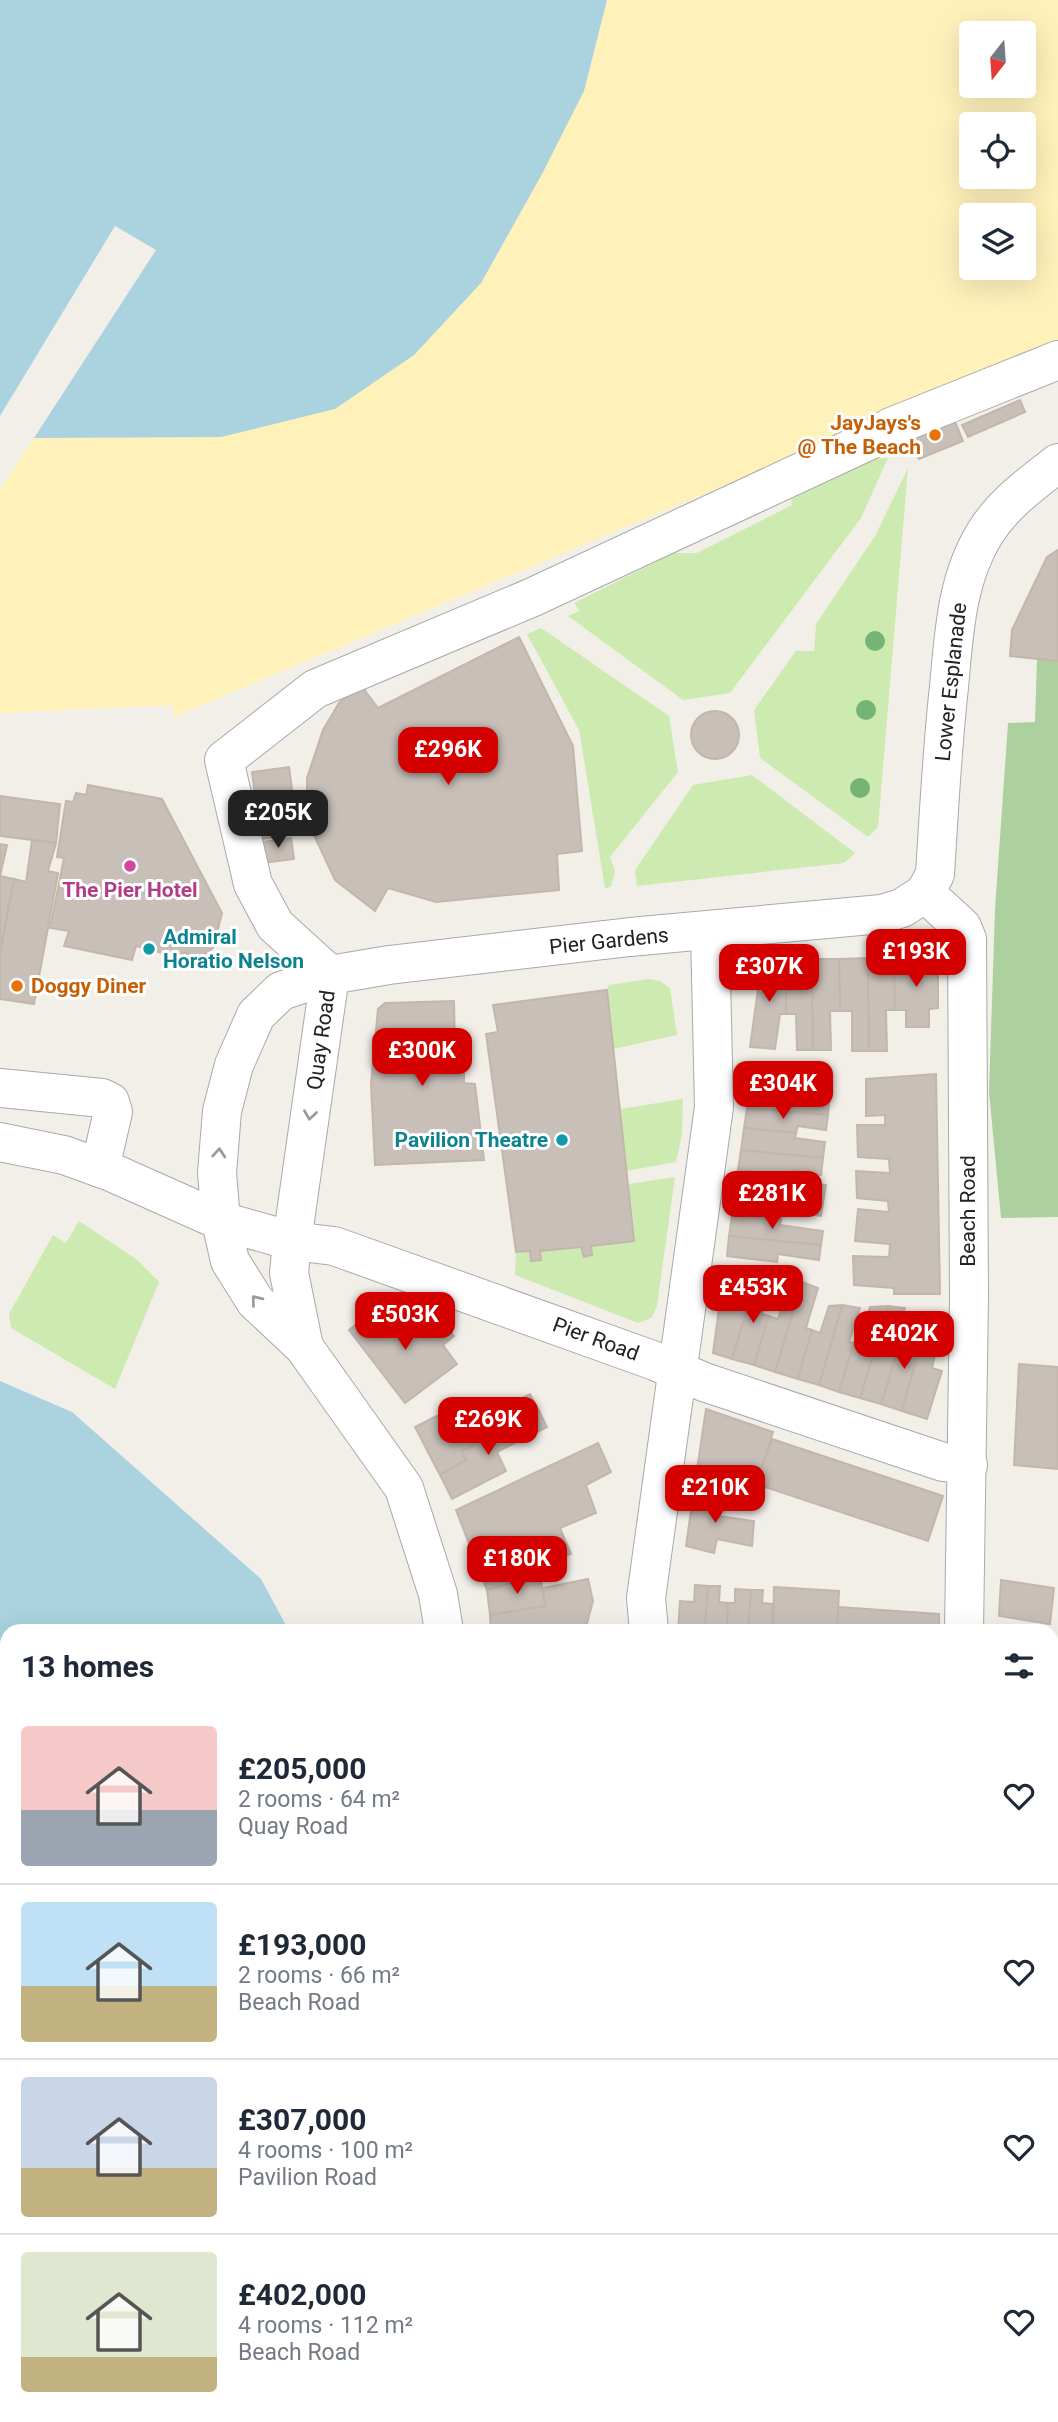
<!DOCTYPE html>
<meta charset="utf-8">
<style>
:root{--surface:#fff;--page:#f2f2f3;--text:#1f2937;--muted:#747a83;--line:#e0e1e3;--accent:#d40000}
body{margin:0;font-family:Roboto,sans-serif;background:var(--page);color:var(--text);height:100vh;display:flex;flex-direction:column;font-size:26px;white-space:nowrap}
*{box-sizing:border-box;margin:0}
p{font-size:23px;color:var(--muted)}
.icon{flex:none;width:38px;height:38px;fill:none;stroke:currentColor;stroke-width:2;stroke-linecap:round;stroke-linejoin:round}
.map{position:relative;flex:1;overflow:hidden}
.sheet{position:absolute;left:0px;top:1624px;width:1059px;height:798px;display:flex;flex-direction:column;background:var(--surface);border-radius:21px 21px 0 0;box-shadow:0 7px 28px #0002}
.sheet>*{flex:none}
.needle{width:46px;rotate:197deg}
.tools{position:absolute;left:959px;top:21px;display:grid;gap:14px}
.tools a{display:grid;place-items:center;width:77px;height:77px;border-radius:7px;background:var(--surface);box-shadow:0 7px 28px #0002;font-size:35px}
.price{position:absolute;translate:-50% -60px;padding:0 16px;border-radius:14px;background:var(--accent);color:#fff;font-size:23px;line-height:46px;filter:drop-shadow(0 2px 4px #0008)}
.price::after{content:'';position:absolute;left:50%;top:42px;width:21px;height:16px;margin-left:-10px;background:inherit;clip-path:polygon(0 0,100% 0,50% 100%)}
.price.active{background:#222;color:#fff}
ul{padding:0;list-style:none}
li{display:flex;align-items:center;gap:21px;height:175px;padding:0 21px}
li+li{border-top:2px solid var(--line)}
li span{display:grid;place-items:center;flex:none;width:196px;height:140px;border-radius:7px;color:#555}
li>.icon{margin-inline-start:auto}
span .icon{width:84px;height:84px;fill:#fffc;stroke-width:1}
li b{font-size:30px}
h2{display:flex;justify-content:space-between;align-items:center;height:84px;padding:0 21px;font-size:30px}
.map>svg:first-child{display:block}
.grass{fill:#cdebb0}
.forest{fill:#add19e}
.sand{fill:#fff1ba;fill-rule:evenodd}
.park{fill:#c8facc}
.water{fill:#aad3df}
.building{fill:#c7bfb8;stroke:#c4b6ab;stroke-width:2}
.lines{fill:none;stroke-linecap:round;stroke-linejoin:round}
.minor-casing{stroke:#a9a9a9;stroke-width:40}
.minor{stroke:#fff;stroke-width:38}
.tree{fill:#74b475}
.oneway{stroke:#9c9c9c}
.food-dot{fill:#e8710a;stroke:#fff;stroke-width:2.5}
.hotel-dot{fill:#d1479c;stroke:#fff;stroke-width:2.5}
.culture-dot{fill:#0f9aa8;stroke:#fff;stroke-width:2.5}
.labels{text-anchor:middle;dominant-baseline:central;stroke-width:6;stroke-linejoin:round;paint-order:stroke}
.food-label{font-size:21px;font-weight:bold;fill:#c56008;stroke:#fff;text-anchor:end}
.street-label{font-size:21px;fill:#222;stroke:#fff}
.hotel-label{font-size:21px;font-weight:bold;fill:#b23c85;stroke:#fff}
.culture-label{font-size:21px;font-weight:bold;fill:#0d838f;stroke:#fff;text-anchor:start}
</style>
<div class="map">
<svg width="1058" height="2422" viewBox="0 0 1058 2422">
<rect width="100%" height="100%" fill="#f2efe9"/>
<g class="grass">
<polygon points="888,458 861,518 730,693 683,700 568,616 580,611 574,603 674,553 697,553 792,505 791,497 872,459"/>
<polygon points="908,468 878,827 868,837 760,758 754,710 796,651 814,651 816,624 875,536"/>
<polygon points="541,628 669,716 678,772 610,857 615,871 611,887 605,888 579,730 527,634"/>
<polygon points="752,775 855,853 844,863 637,886 635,870 693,785"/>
<polygon points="649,979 660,981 670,988 677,1035 613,1049 607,990 609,985"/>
<polygon points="683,1099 682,1135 676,1162 627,1171 620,1109"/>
<polygon points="675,1177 657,1306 651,1318 638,1323 515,1275 516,1252 530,1251 532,1261 541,1260 540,1251 581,1247 585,1257 592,1255 591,1246 634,1241 628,1184"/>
<polygon points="79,1221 136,1259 159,1282 115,1389 11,1328 9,1314 53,1235 66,1243"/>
<polygon points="1052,2346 1057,2422 971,2422 971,2415 1052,2415"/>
<polygon points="414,2415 480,2415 482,2422 402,2422 403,2417 413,2419"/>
<polygon points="489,2415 552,2415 551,2422 491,2422"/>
</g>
<polygon class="forest" points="1037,658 1058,661 1058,1217 1001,1218 989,1092 995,909 1008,723 1035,722"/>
<path class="sand" d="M607 0H1058V345L174 717 173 705 0 713V489L34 438 221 437 584 91ZM971 33H1024V86H971ZM971 124H1024V177H971ZM971 215H1024V268H971Z"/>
<polygon class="park" points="582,2415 935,2415 935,2422 581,2422"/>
<g class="water">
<polygon points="0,0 607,0 584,91 542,174 481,283 414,355 335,409 221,437 34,438 156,250 115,226 0,416"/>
<polygon points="0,1381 72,1412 261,1579 289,1631 7,1631 7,2415 283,2415 281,2422 0,2422"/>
</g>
<g class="building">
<polygon points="1020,400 1025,412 968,437 962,425"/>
<polygon points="951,412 963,441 919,459 907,430"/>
<polygon points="1058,550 1058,661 1010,656 1012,630 1047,557"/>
<polygon points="519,637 573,746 582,851 557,854 559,890 436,902 388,888 375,911 335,880 312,831 307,807 307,778 323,730 339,703 360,684 378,708"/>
<circle cx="715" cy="735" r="24"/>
<polygon points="289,767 298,834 261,839 252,772"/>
<polygon points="88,785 162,799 222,913 213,948 201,957 183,953 182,958 136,946 132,960 64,946 69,931 50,928 64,858 57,857 66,801 73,802 76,793 86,795"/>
<polygon points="0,796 60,804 56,843 0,836"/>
<polygon points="291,838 294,859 264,863 261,842"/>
<polygon points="32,840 56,843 48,871 58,873 34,1004 0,999 0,953 14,879 26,882"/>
<polygon points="0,844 7,845 0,876"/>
<polygon points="0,876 14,879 0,951"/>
<polygon points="868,958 869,1051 852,1051 852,1011 840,1011 839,959"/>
<polygon points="868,958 894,958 895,1010 886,1010 887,1051 869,1051"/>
<polygon points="894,958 938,958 938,1008 929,1009 929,1027 906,1027 906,1010 895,1010"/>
<polygon points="812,959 813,1050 797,1050 796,1014 786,1014 785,960"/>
<polygon points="812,959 839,959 840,1011 830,1011 831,1050 813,1050"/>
<polygon points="762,960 785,960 786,1014 780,1014 775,1049 750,1047"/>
<polygon points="607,990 634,1241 591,1246 592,1255 584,1257 581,1247 540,1251 541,1260 531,1261 530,1251 516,1252 486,1034 498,1032 493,1005"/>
<polygon points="454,1001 455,1050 464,1050 464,1083 475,1084 484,1160 375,1165 371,1084 378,1009 385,1003"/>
<polygon points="754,1063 830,1072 829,1086 803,1085 802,1090 751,1085"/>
<polygon points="936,1074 940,1294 894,1294 894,1288 854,1285 853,1256 889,1257 890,1244 855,1241 858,1209 889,1212 888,1201 857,1198 856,1171 890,1173 889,1159 858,1157 857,1125 885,1125 885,1115 866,1116 866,1079"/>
<polygon points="751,1085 802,1090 801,1097 829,1101 828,1115 747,1108"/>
<polygon points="747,1108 828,1115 826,1130 798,1126 796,1133 744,1128"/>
<polygon points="744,1128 796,1133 795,1138 825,1142 823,1158 741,1150"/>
<polygon points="741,1150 823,1158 821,1175 791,1170 791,1176 738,1170"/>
<polygon points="738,1170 791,1176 790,1180 826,1185 823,1203 735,1193"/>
<polygon points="735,1193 823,1203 821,1216 782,1211 781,1219 732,1215"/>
<polygon points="732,1215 781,1219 780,1225 823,1231 821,1245 729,1236"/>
<polygon points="729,1236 821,1245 819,1260 778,1254 777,1262 727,1256"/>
<polygon points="740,1278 757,1279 732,1359 713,1353 720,1301 731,1305"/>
<polygon points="757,1279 773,1280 762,1314 769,1316 754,1365 732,1359"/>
<polygon points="790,1281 802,1282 775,1372 754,1365 769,1316 778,1319"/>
<polygon points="802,1282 818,1288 806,1328 812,1330 798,1379 775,1372"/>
<polygon points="382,1304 409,1339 439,1316 454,1336 443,1345 457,1364 405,1403 349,1330"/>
<polygon points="842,1305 860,1308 849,1342 854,1343 839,1392 819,1385"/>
<polygon points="842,1305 819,1385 798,1379 812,1330 820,1333 829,1306"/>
<polygon points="888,1306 905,1308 890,1355 896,1357 881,1404 860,1398"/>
<polygon points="888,1306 860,1398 839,1392 854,1343 859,1344 870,1307"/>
<polygon points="919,1318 928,1321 902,1411 881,1404 896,1357 905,1359"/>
<polygon points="924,1332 939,1337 932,1368 942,1371 927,1419 902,1411"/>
<polygon points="1019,1364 1058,1367 1058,1469 1014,1465"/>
<polygon points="530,1394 539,1411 462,1451 466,1460 440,1475 415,1427 470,1399 480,1419"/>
<polygon points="706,1409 773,1432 750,1507 694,1490"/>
<polygon points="539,1411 547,1427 497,1452 506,1471 452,1499 440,1475 466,1460 462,1451"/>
<polygon points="772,1439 943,1496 928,1541 756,1484"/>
<polygon points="598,1443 611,1472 586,1485 596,1513 560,1528 571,1554 539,1566 540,1575 487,1590 456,1510"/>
<polygon points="694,1490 723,1500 719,1516 754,1521 752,1546 717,1539 714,1553 686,1546"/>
<polygon points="540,1575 545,1606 490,1615 487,1590"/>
<polygon points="588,1579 593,1601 585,1631 491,1631 490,1615 545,1606 543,1588"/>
<polygon points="1001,1580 1054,1588 1050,1624 999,1616"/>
<polygon points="695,1585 708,1586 705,1631 678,1631 680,1601 694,1602"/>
<polygon points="708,1586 720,1586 719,1602 728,1603 727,1631 705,1631"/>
<polygon points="774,1587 839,1591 837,1631 773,1631"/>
<polygon points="735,1589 751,1590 748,1631 727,1631 728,1603 735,1603"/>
<polygon points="751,1590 763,1590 762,1603 773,1604 771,1631 748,1631"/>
<polygon points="838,1607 939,1614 939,1631 837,1631"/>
<rect x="1052" y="1745" width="6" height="47"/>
<polygon points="1052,1889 1058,1889 1058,1988 1052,1987"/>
<polygon points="1052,2046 1056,2046 1057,2132 1052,2132"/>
<rect x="1052" y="2132" width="5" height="82"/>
</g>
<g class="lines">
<g class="minor-casing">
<g id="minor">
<polyline points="925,893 962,927 967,939 969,1297 964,1631"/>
<path d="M925 893 935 874C939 812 942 749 949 687 954 634 956 580 985 533 1003 504 1031 484 1058 463"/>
<polyline points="330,975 275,925 253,884 224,760 315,689 533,597 870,440 891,427 1058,360"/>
<polyline points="0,1088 102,1098 110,1102 113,1112 100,1168"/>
<polyline points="0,1142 64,1155 111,1172 221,1221 292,1241 334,1246 655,1361 704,1382 943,1462 968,1465"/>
<polyline points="304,1347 289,1273 292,1241 330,975"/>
<polyline points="444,1631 438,1594 404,1488 304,1347 255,1301 230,1261 221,1221 217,1173 222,1111 234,1065 256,1015 281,991 330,975 389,965 630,937 882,914 902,908 925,893"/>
<polyline points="649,1631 646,1598 714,1107 710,932"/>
<polyline points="360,2422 361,2415"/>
<polyline points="568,2422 569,2415"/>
<polyline points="952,2422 953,2415"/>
</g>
</g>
<use href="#minor" class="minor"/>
</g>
<g class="tree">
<circle cx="875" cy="641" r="10"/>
<circle cx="866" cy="710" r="10"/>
<circle cx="860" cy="788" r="10"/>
</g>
<defs><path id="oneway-chevron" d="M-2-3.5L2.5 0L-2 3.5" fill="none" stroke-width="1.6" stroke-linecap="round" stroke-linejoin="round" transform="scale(1.75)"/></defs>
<g class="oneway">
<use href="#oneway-chevron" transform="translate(310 1115) rotate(98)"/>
<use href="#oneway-chevron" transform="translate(219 1153) rotate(-86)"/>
<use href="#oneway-chevron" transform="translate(256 1300) rotate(-129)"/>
</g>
<g class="food-dot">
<circle cx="935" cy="435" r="7"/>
<circle cx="17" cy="986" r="7"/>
</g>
<circle class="hotel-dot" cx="130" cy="866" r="7"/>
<g class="culture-dot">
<circle cx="149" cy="949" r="7"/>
<circle cx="562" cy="1140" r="7"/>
</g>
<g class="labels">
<g class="food-label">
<text x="921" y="423">JayJays's<tspan x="921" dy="24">@ The Beach</tspan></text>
<text x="31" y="986" text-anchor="start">Doggy Diner</text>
</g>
<g class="street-label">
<text transform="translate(951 682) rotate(-84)">Lower Esplanade</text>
<text transform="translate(609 941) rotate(-6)">Pier Gardens</text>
<text transform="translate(321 1040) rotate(-82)">Quay Road</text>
<text transform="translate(968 1211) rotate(-90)">Beach Road</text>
<text transform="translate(596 1339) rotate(20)">Pier Road</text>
</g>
<g class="hotel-label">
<text x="130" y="890">The Pier Hotel</text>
</g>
<g class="culture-label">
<text x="163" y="937">Admiral<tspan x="163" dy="24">Horatio Nelson</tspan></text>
<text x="548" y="1140" text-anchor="end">Pavilion Theatre</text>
</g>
</g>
</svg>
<div class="tools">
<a><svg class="needle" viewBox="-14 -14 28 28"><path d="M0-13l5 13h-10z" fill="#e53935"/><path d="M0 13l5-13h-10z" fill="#747a83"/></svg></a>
<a><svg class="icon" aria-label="locate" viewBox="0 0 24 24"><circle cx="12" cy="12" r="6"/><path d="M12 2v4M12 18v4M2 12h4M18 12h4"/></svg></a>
<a><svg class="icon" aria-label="layers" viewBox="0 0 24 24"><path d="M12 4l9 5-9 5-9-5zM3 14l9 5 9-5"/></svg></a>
</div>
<b class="price" style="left:448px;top:787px">£296K</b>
<b class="price active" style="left:278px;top:850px">£205K</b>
<b class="price" style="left:916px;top:989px">£193K</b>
<b class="price" style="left:769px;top:1004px">£307K</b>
<b class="price" style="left:422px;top:1088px">£300K</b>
<b class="price" style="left:783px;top:1121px">£304K</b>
<b class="price" style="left:772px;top:1231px">£281K</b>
<b class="price" style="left:753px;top:1325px">£453K</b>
<b class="price" style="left:405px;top:1352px">£503K</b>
<b class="price" style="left:904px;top:1371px">£402K</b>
<b class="price" style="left:488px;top:1457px">£269K</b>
<b class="price" style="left:715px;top:1525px">£210K</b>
<b class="price" style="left:517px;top:1596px">£180K</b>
<section class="sheet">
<h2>13 homes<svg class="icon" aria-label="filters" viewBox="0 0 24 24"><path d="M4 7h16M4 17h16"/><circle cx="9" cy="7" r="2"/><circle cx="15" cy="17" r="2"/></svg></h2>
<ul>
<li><span style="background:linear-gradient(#f6c9c9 60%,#9aa5b1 0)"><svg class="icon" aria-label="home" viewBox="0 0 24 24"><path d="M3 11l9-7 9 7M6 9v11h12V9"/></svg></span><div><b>£205,000</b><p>2 rooms · 64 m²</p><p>Quay Road</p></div><svg class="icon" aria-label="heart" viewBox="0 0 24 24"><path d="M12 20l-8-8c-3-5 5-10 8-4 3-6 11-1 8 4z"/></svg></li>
<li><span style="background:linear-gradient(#bfe0f5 60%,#c2b280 0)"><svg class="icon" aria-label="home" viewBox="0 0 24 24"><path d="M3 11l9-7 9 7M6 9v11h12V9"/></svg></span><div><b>£193,000</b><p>2 rooms · 66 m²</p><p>Beach Road</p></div><svg class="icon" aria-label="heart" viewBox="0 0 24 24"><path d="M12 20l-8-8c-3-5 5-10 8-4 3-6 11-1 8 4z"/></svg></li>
<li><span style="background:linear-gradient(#c9d6e8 65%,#c2b280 0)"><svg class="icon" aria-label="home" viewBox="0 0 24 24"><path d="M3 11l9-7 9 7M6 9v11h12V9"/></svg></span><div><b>£307,000</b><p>4 rooms · 100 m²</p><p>Pavilion Road</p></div><svg class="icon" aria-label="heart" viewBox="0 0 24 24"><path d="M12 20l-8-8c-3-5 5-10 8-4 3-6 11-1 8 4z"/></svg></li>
<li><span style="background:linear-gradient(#dfe7d0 75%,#c2b280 0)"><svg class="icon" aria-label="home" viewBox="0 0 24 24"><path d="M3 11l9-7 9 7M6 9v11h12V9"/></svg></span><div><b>£402,000</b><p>4 rooms · 112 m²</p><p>Beach Road</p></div><svg class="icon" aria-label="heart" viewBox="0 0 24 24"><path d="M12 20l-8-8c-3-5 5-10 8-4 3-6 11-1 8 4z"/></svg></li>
</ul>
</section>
</div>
